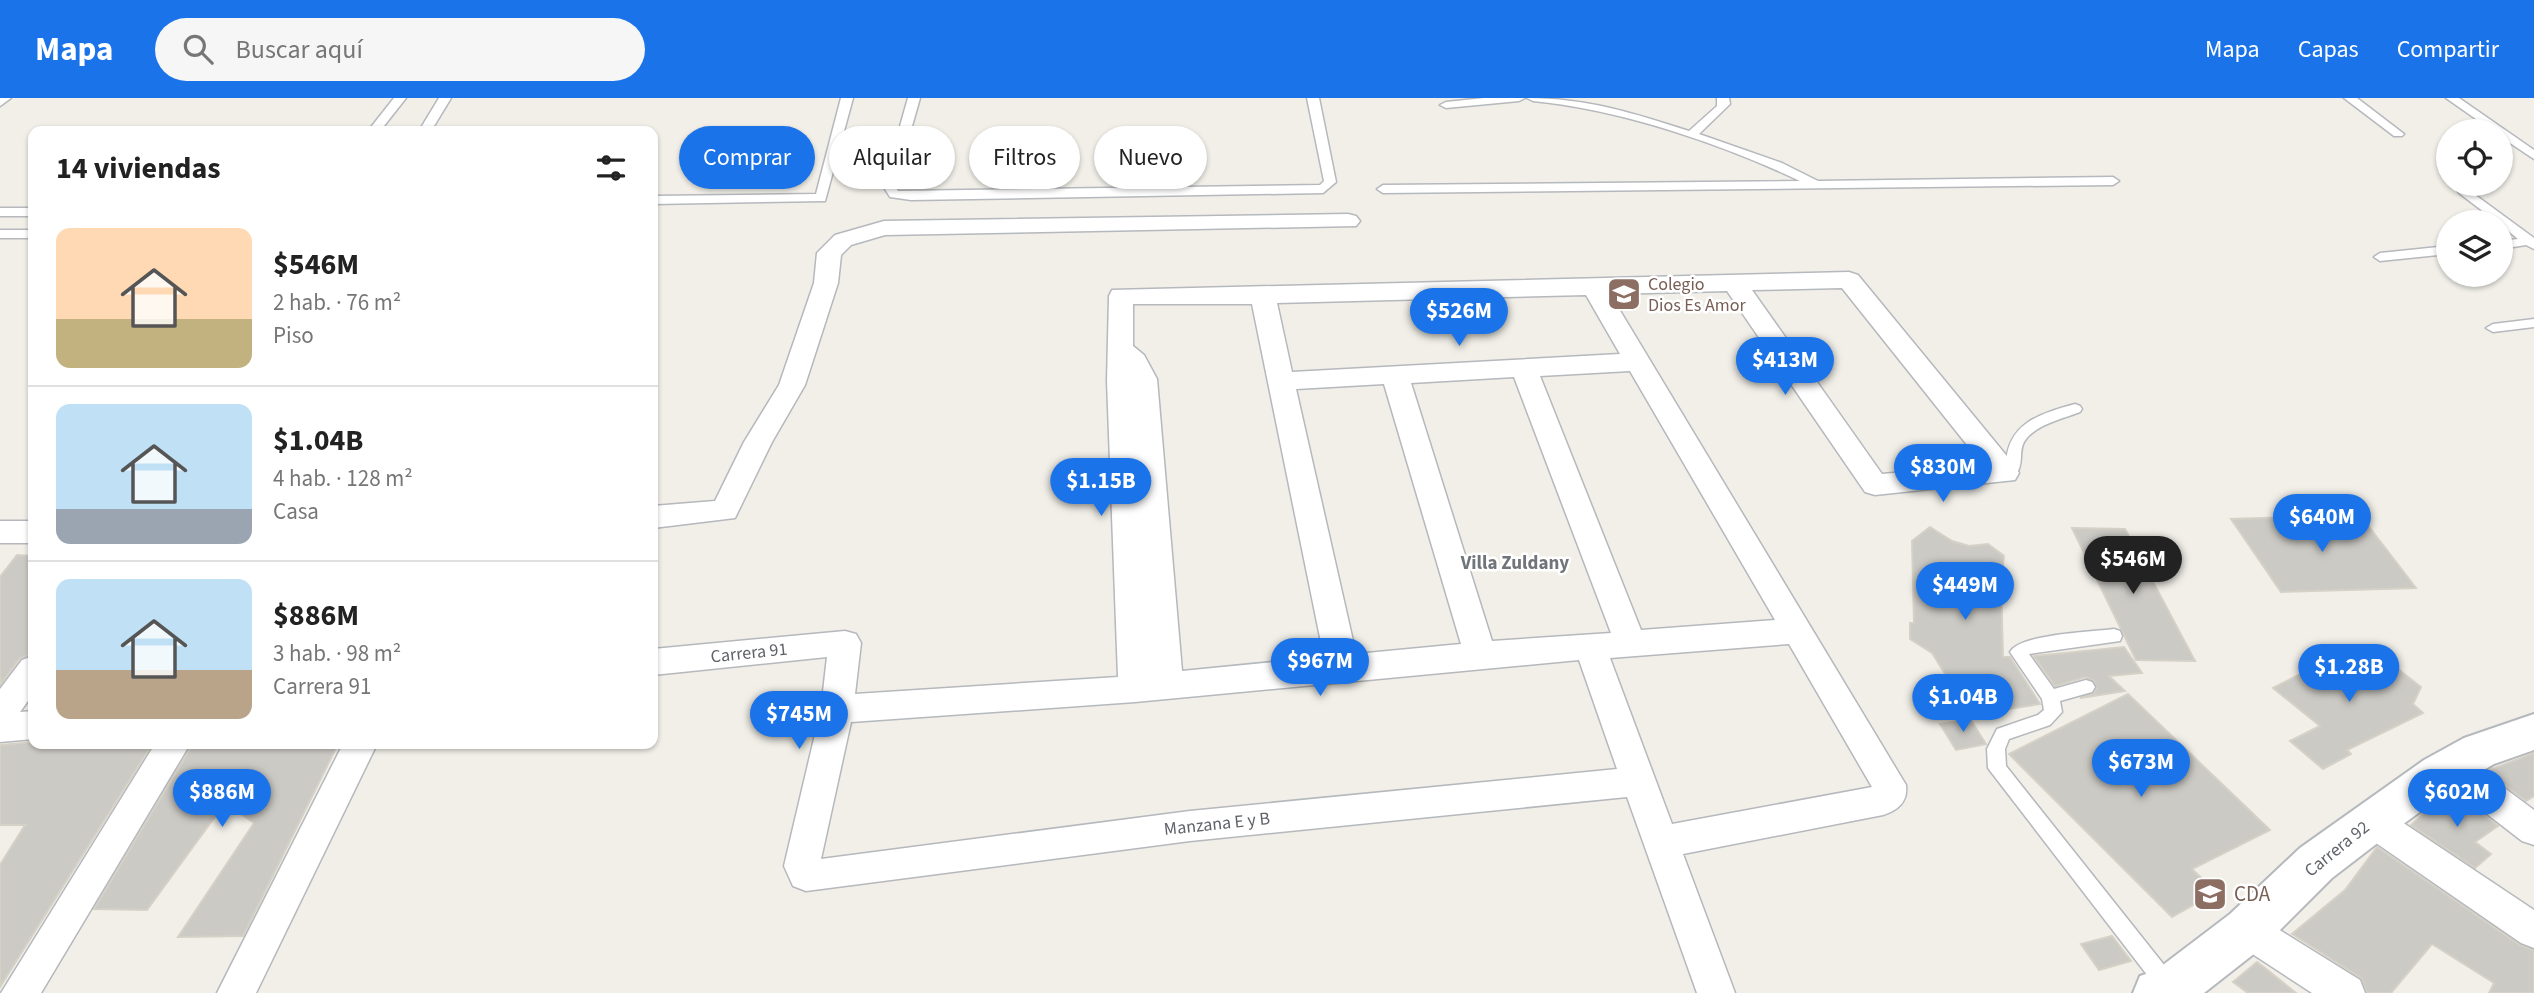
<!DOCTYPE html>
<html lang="es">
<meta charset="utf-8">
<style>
:root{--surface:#fff;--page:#f6f6f6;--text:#222;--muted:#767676;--line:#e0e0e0;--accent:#1a73e8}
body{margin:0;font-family:"Source Sans 3",sans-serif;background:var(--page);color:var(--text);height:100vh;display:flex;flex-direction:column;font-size:26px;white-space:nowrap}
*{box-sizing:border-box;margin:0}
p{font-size:23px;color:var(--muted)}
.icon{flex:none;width:38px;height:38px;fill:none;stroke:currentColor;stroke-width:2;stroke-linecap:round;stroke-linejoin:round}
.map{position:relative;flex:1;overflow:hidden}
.panel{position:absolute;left:28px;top:28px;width:630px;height:623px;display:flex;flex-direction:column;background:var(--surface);border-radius:14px;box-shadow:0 2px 5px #0004}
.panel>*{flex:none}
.hud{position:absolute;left:679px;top:28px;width:665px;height:63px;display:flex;gap:14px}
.controls{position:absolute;left:2436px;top:21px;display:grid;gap:14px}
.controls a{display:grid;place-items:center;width:77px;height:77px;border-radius:50%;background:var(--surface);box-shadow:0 2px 5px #0004;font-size:35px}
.price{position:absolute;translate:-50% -60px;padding:0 16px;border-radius:24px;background:var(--accent);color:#fff;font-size:23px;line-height:46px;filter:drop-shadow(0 2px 4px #0008)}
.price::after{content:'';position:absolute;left:50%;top:42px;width:21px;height:16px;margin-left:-10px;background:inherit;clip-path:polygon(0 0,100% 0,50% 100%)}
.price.selected{background:#222;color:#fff}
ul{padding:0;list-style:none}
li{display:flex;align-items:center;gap:21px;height:175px;padding:0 28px}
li+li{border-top:2px solid var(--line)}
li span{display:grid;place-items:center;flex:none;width:196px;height:140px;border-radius:14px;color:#555}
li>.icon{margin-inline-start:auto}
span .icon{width:84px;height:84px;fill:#fffc;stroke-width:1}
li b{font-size:30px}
h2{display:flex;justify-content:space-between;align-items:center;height:84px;padding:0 28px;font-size:30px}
.pill{padding:0 24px;border-radius:32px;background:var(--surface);box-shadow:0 2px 5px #0004;font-size:24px;line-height:63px}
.pill.selected{background:var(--accent);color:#fff}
header{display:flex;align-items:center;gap:42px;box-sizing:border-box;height:98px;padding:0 35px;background:var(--accent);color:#fff}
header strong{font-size:33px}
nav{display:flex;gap:38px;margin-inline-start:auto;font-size:24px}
.search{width:490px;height:63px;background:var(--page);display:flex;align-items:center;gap:18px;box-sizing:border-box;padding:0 24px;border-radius:38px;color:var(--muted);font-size:26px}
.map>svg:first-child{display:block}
.building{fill:#cccac5;stroke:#d6d1c6;stroke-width:2}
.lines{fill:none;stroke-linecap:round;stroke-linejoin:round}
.service-casing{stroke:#b5b8bc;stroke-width:3}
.minor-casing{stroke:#b5b8bc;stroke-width:3}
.tertiary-casing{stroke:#b5b8bc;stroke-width:4}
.service{fill:#fff;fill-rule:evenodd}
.minor{fill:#fff;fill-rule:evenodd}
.tertiary{fill:#fff;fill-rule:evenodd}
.labels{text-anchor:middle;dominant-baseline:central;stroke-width:5;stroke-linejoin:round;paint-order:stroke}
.education-label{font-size:18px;fill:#785e54;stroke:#fff;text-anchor:start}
.street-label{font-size:18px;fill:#5f6368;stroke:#fff}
.neighbourhood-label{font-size:19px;font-weight:bold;fill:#70757a;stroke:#fff}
.near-education-label{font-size:21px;fill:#785e54;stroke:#fff;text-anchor:start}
</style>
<header>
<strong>Mapa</strong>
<div class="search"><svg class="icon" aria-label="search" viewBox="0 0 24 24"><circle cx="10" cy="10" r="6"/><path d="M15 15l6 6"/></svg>Buscar aquí</div>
<nav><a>Mapa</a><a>Capas</a><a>Compartir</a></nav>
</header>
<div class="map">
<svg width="2534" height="895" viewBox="0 0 2534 895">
<rect width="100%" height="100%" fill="#f1efe8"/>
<g class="building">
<polygon points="2360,417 2416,490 2281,494 2231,421"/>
<polygon points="1930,429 1952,443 1969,448 1988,446 2004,458 2001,484 2003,559 2010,559 2040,606 1971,617 1932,555 1910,541 1910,525 1914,525 1912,443"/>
<polygon points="2072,430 2125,431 2195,563 2136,562"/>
<polygon points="17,457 33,458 33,556 20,560 0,587 0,479"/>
<polygon points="2124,549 2142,575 2109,578 2125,593 2080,600 2094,595 2097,590 2094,583 2085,579 2055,588 2034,558"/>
<polygon points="2347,552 2358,560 2380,557 2421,589 2413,606 2423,615 2347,652 2351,656 2323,671 2290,643 2320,628 2273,590"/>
<polygon points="2128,596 2270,732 2192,771 2216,794 2172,819 2009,656"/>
<polygon points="1970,621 1986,646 1956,652 1940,626"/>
<polygon points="33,644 33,646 152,646 0,889 0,767 25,727 0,727 0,647"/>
<polygon points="193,646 338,646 243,838 178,839 254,725 225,705 147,812 94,811"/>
<polygon points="2534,655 2534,698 2526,703 2487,673"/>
<polygon points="2455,695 2498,728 2475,744 2491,756 2475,770 2411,727 2426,713"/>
<polygon points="2377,749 2520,847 2534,852 2534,895 2489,895 2494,885 2432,846 2391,895 2367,895 2361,880 2292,836 2345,792"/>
<polygon points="2112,838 2131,863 2099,872 2081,846"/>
<polygon points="2257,864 2265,870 2296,895 2248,895 2233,884"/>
</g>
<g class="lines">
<g class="service-casing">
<g id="service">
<polygon points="0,0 11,0 0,8"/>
<polygon points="394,0 406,0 380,33 368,33"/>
<polygon points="439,0 451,0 431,33 419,33"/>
<polygon points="841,0 853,0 825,103 653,106 653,98 816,96"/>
<polygon points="908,0 920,0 895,88 898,93 1320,87 1324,83 1307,0 1319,0 1336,84 1323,95 911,102 890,99 883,88"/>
<polygon points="1484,0 1525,0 1519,3 1446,10 1440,7 1446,4"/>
<path d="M1527 0C1586 0 1633 15 1689 33L1717 8V0H1729L1730 6 1699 36 1782 65 1818 83 2113 79 2119 83 2113 87 1383 95 1377 91 1383 87 1800 83C1722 46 1619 11 1533 3Z"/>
<polygon points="2344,0 2357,0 2404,36 2402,38 2394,38"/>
<polygon points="2446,0 2459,0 2534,52 2534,61 2501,39 2501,33 2493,33"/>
<polygon points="2463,88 2534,140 2534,151 2526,147 2501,151 2501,143 2518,141 2501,127 2501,124 2497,124 2459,95 2457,92"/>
<rect x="0" y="110" width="33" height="8"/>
<rect x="0" y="132" width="33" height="8"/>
<polygon points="2448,148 2448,156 2380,163 2374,159 2380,155"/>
<polygon points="2534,221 2534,229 2493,234 2486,230 2493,226"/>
<path d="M2075 306 2080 308 2082 311 2080 314C2062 321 2034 327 2024 344 2019 353 2023 364 2018 373L2010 379H2000L1997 375 2006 366C2008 325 2039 316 2075 306Z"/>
<path d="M2114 531 2120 533 2122 538 2120 543 2029 556 2054 591 2086 582 2092 584 2095 589 2092 594 2060 603 2062 614 2050 627 2009 641 2005 651 2006 668 2176 882 2179 889 2176 895H2161L1988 670 1987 651 1997 631 2038 617 2044 612 2042 601 2010 554C2020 536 2092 534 2114 531Z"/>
</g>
</g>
<g class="minor-casing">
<g id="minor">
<polygon points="1348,116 1356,118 1360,123 1356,128 885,137 851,147 841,157 838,185 805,287 772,344 735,420 653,430 653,408 715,403 744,344 779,287 814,185 817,155 835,137 884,123"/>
<path d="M1849 174 1858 177 2015 368 2019 375 2015 382 1875 397 1865 394 1727 193 1610 196 1906 687C1908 704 1898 712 1883 717L1683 756 1735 895H1697L1627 699 1190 743 806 793 793 788 784 768 821 611 827 559 653 577V551L845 533 856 536 861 545 855 596 1118 579 1107 283 1109 198 1112 192ZM1842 190 1983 367 1882 376 1752 192ZM1586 197 1620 256 1292 274 1277 205ZM1133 206H1252L1324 559 1182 573 1157 281 1144 257 1133 248ZM1630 273 1775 522 1641 532 1540 278ZM1514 279 1611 535 1492 543 1411 285ZM1384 286 1461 546 1356 556 1296 291ZM1789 546 1872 689 1672 726 1610 560ZM1579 562 1617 671 1190 713 821 761 851 624 1135 604Z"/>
<rect x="0" y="423" width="33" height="22"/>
<polygon points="33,558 33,596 20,614 33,613 33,641 0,644 0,591 22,562"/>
<polygon points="155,646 190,646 41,895 1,895"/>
<polygon points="343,646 377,646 256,895 217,895"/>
<polygon points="2451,655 2463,659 2534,712 2534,747 2522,743 2439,679 2434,669 2439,659"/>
<polygon points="2372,708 2384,712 2534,812 2534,850 2521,845 2360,734 2354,723 2360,712"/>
<polygon points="2247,815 2260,820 2360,882 2365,895 2312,895 2234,844 2228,832 2234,820"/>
</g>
</g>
<g class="tertiary-casing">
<polygon id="tertiary" points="2534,616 2534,652 2494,666 2456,688 2388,737 2332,780 2264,848 2204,895 2133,895 2140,878 2155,873 2230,816 2300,750 2424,662 2464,640"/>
</g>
<use href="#service" class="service"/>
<use href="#minor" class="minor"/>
<use href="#tertiary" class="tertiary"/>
</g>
<defs>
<g id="school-square" transform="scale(1.75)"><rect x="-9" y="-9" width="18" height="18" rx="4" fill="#8d6e63" stroke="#fff"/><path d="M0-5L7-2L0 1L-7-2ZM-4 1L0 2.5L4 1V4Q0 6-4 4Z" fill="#fff"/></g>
</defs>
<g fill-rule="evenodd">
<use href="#school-square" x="1624" y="196"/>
<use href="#school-square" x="2210" y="796"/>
</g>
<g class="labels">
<g class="education-label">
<text x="1648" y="186">Colegio<tspan x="1648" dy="21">Dios Es Amor</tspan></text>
</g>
<g class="street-label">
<text transform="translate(749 555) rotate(-6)">Carrera 91</text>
<text transform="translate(1217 726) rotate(-6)">Manzana E y B</text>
<text transform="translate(2337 751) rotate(-39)">Carrera 92</text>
</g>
<g class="neighbourhood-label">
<text x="1515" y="465">Villa Zuldany</text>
</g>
<g class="near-education-label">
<text x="2234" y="796">CDA</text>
</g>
</g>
</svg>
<div class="controls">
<a><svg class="icon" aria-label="locate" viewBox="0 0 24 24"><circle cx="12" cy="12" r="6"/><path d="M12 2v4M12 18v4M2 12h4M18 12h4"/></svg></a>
<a><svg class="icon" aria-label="layers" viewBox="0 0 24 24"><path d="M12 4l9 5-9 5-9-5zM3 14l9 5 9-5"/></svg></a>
</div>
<b class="price" style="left:1459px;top:250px">$526M</b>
<b class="price" style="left:1785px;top:299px">$413M</b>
<b class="price" style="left:1943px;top:406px">$830M</b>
<b class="price" style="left:1101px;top:420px">$1.15B</b>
<b class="price" style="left:2322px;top:456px">$640M</b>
<b class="price selected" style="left:2133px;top:498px">$546M</b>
<b class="price" style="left:1965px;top:524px">$449M</b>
<b class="price" style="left:1320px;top:600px">$967M</b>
<b class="price" style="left:2349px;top:606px">$1.28B</b>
<b class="price" style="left:1963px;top:636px">$1.04B</b>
<b class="price" style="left:799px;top:653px">$745M</b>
<b class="price" style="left:2141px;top:701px">$673M</b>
<b class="price" style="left:222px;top:731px">$886M</b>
<b class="price" style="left:2457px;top:731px">$602M</b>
<div class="hud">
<a class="pill selected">Comprar</a>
<a class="pill">Alquilar</a>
<a class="pill">Filtros</a>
<a class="pill">Nuevo</a>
</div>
<section class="panel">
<h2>14 viviendas<svg class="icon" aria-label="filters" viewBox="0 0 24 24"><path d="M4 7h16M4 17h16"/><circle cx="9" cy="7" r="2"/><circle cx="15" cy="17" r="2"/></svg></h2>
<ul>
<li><span style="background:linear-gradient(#ffd9b3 65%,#c2b280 0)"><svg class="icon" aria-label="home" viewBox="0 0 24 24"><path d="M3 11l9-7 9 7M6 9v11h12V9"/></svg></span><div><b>$546M</b><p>2 hab. · 76 m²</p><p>Piso</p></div></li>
<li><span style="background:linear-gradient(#bfe0f5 75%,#9aa5b1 0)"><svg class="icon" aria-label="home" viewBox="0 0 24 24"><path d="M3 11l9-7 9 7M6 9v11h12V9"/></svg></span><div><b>$1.04B</b><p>4 hab. · 128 m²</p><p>Casa</p></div></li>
<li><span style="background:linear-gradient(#bfe0f5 65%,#b9a48a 0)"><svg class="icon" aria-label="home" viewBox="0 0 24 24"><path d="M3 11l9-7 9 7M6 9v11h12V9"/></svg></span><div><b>$886M</b><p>3 hab. · 98 m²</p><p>Carrera 91</p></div></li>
</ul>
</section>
</div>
